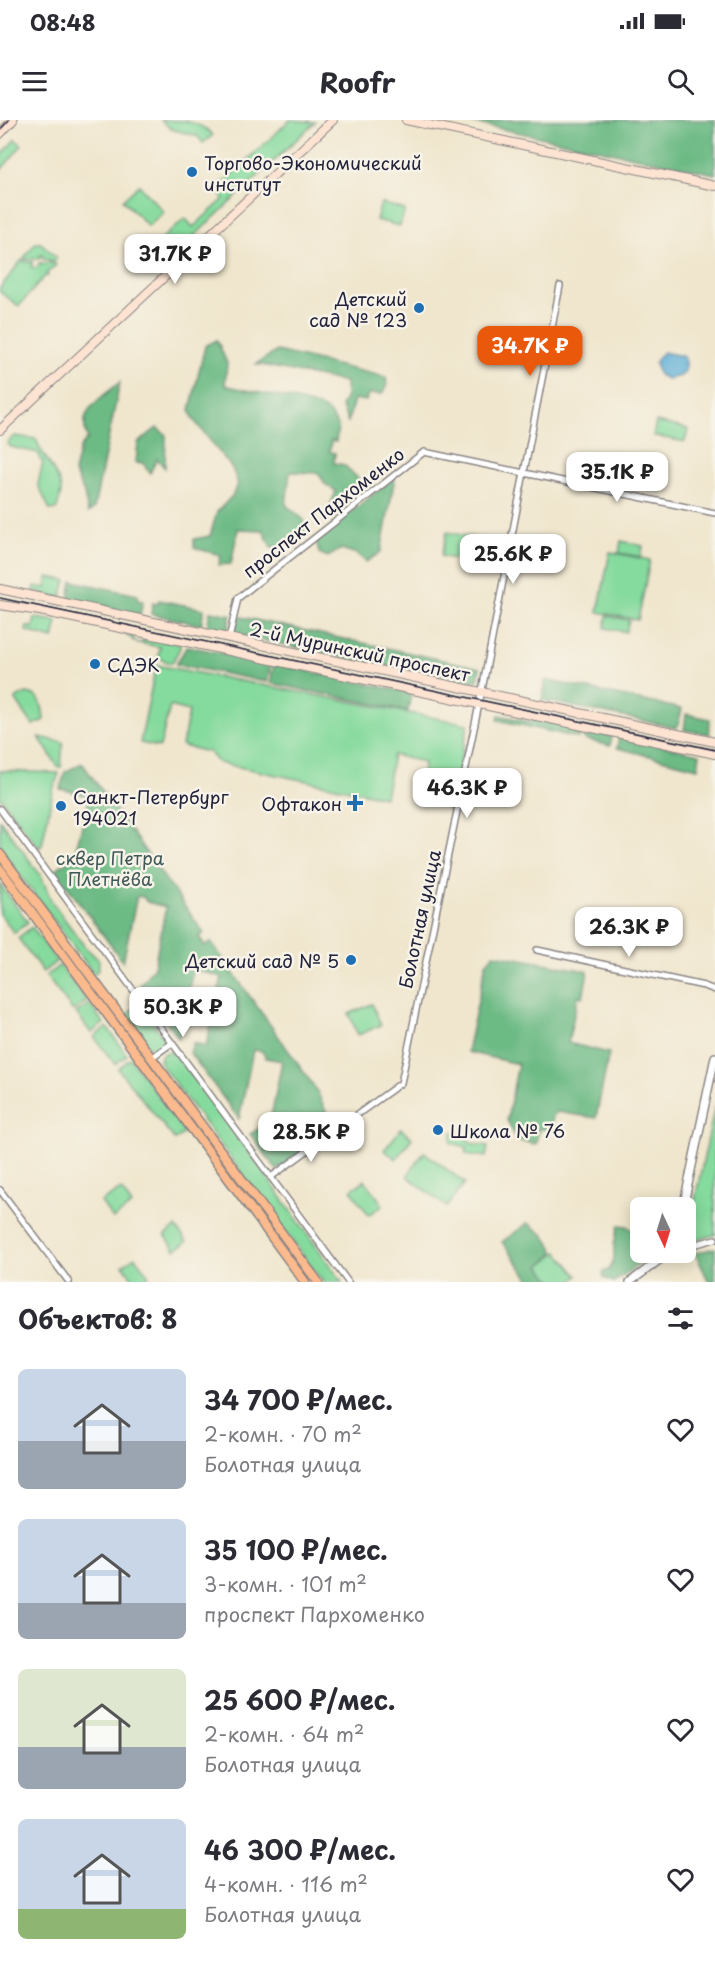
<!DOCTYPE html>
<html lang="ru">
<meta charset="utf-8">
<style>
:root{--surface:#fff;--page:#f7f7f7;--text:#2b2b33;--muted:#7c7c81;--accent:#ea580c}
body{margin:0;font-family:"Playpen Sans",sans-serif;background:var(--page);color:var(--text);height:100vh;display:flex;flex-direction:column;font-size:22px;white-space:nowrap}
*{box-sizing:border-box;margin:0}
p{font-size:20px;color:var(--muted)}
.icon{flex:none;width:33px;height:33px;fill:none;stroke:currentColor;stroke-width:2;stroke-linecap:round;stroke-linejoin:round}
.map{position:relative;height:1162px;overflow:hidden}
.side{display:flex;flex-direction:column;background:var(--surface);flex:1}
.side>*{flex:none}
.needle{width:39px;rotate:176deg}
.tools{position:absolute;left:630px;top:1077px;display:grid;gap:12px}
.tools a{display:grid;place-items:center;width:66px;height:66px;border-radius:9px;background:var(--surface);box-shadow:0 3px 15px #0003;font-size:30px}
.price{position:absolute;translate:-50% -51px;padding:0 14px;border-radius:12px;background:#fff;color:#222;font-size:20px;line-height:39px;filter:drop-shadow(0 2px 3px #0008)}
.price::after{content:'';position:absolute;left:50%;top:36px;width:18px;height:14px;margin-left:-9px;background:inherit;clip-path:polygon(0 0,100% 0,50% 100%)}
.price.current{background:var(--accent);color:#fff}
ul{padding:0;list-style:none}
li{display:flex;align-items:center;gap:18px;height:150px;padding:0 18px}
li span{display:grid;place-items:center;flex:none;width:168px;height:120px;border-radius:9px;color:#555}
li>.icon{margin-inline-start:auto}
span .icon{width:72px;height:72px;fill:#fffc;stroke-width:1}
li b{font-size:26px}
h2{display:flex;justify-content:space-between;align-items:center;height:72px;padding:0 18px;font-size:26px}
.status{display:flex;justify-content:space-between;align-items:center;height:42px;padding:0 30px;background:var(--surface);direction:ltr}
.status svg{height:16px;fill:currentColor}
header{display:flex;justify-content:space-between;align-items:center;height:78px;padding:0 18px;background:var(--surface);font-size:27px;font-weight:700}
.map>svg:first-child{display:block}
.green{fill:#85da9d;stroke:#547e6c;stroke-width:1.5}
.forest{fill:#6cba84;stroke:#476e60;stroke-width:1.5}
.water{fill:#5badd6;stroke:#3e6888;stroke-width:1.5}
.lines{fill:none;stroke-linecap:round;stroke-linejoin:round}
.minor-casing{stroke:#898484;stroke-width:8}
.tertiary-casing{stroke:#898484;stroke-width:10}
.secondary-casing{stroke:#898484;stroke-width:10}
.primary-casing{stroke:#898484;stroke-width:11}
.minor{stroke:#fff;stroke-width:5}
.tertiary{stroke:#fff;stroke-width:7}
.secondary{stroke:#fde3d1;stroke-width:8}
.primary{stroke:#fbba8d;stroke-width:8}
.tram{stroke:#22223b;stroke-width:1.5}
.poi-dot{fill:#1f6fb2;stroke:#f7f3e8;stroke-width:2}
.labels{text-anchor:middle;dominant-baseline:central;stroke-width:5;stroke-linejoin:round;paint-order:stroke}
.poi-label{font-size:18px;fill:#22223b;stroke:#f7f3e8;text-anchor:start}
.street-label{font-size:18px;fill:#22223b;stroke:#f7f3e8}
.park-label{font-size:18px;fill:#405958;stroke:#f7f3e8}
</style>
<div class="status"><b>08:48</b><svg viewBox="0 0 49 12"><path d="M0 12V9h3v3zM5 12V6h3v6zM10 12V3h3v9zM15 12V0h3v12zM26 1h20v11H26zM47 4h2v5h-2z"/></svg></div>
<header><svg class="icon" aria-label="menu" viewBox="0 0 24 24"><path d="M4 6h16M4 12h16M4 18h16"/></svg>Roofr<svg class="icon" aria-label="search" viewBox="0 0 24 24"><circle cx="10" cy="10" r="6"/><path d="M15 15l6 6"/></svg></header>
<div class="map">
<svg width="715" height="1162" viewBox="0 0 715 1162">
<rect width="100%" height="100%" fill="#f7f3e8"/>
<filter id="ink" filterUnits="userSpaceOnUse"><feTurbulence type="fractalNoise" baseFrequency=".0167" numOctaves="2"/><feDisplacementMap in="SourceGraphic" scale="12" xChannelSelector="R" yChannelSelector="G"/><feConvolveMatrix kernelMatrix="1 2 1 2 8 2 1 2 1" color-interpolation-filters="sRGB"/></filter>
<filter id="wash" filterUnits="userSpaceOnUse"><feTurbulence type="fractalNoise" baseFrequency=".008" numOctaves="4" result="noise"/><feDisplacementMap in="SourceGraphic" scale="24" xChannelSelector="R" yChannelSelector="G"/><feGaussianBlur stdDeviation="1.35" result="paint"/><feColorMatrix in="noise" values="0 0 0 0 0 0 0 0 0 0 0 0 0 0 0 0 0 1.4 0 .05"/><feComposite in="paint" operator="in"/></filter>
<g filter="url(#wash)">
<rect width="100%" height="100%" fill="#f0e6cd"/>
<g class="green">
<path d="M161 0C182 0 198 0 213 15L203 23 197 16 171 9Z"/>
<polygon points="290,0 315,2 151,157 136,142 185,98 193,107 224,79 216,69"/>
<polygon points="15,19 22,25 0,51 0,37"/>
<polygon points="139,65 164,92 148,106 123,80"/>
<polygon points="381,83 405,90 400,106 376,100"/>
<polygon points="35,123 41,123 57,138 54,141 43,139 42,135 39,136 39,139 23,139"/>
<polygon points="21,141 33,142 31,147 33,148 39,146 39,143 54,143 56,145 47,153 48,156 45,156 19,186 0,172 0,168"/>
<polygon points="656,302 688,309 685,322 653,316"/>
<path d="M15 316 36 319C40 333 60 355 61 370 61 376 58 383 57 389L50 390 38 365 43 341 40 340 39 333 11 327 7 323Z"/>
<polygon points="447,412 486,420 481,445 441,436"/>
<polygon points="621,421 643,426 641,437 619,433"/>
<polygon points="610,432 650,440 638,500 598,492"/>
<polygon points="48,457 66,460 61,478 34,471 35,466 46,468"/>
<polygon points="607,496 629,500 626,512 605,508"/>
<polygon points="35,498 57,501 53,519 26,511 27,506 33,508"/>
<polygon points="125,513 133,515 134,520 138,523 143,522 146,518 180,524 180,528 172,543 164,541 158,536 160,527 135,522"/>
<polygon points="156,545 468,604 451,692 420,666 424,642 393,635 385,677 219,643 209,632 182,626 189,591 170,586 160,627 140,623"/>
<path d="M26 573C41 574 43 586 44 600L33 605 15 579Z"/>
<polygon points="39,617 63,622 61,647 58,647"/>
<polygon points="0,651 59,653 53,670 42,725 39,728 0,677"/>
<polygon points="0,700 41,756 52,782 85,827 99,840 98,850 94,854 0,728"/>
<polygon points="0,764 28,802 14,813 0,794"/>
<polygon points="32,807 57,841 43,852 18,818"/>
<polygon points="60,845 87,881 73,891 46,856"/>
<polygon points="89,884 104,903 91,913 76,893"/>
<path d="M139 884 164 918C160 928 158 929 148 927L125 896Z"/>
<polygon points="372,884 381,905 358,915 349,894"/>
<polygon points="107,907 127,935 115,944 94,917"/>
<polygon points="171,931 177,936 224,997 342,1162 323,1162 159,942 162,934"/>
<polygon points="130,938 185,1012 175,1020 118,949"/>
<polygon points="715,986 715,1115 692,1121 687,1116"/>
<polygon points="401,1009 412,1018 396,1039 384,1030"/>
<polygon points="452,1012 462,1013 471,1023 488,1026 486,1037 466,1034 467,1027 451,1023"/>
<polygon points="424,1032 465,1063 447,1087 407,1056"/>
<polygon points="365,1060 383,1085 369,1095 351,1070"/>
<polygon points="121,1069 132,1085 113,1099 101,1082"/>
<polygon points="176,1107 187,1122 175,1130 165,1115"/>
<polygon points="558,1132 578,1156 571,1162 554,1162 540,1146"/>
<polygon points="135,1137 149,1156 142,1162 135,1162 123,1145"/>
</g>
<g class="forest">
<polygon points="459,0 489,0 495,2 497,0 715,0 715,54"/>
<path d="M217 220 227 243 225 265C249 273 310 278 327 291 331 294 335 302 338 306L336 322 331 321 330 332 335 333 334 343 344 345 366 366 333 393H327L336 371 325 364 319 353 290 352 286 385 304 400 307 414 282 434 281 427H271L263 410 238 409 231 444 219 445 221 435 194 428V419L210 416 217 392 232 376 238 364 232 348 193 299 190 290 205 226Z"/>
<polygon points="277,231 386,257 387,266 382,274 368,274 366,281 354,279 348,302 341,286 346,276 346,262 256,244"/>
<path d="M120 262 94 388 88 393 84 373 74 352 80 328 88 318C75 290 102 278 120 262Z"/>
<polygon points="157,308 166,315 165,348 157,339 150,353 143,343 136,343 138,323"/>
<polygon points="395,357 381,432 366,442 357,434 341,429 328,437 319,433 316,420"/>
<polygon points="72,461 138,475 137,480 143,481 140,495 69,480"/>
<polygon points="159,480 204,489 201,505 151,494 153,483 158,484"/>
<polygon points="210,491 231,495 227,513 207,509"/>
<polygon points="237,496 480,548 478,560 469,561 436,554 435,557 233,514"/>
<polygon points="187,526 271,543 267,562 176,544"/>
<polygon points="274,544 411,573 408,591 270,563"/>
<polygon points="546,560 682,589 677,608 542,580"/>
<polygon points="686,594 710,599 709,611 710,614 684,610"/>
<polygon points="499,595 531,602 532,599 581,609 579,618 498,600"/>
<polygon points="586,610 612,616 610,626 584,619"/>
<polygon points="619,617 700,634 698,648 617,628"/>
<polygon points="82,643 204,813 199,817 205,826 211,822 316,969 328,996 331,1010 277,1050 250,1014 270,1002 282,941 266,938 262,931 253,930 239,999 190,933 193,923 206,926 222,857 193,849 179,919 140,865 154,847 166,787 147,782 143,777 137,776 123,842 55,750 74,736 90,676 60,669 65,652"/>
<polygon points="494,834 588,851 583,877 578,876 568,923 609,933 596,998 557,992 553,996 551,1008 547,1010 539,1008 536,1024 517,1020 507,1000 518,944 467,932 486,843"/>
<polygon points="528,1103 544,1115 555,1132 540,1146 552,1162 532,1162 502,1122"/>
<polygon points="619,1105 627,1106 632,1110 640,1108 640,1132 654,1133 614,1162 604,1158 603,1152 609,1150 614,1139 614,1124"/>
<polygon points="715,1128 715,1162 709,1162 695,1133"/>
</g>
<polygon class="water" points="663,232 683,236 685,238 685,251 681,256 667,259 659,255 655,243 657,238"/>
</g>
<g filter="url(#ink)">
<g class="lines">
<g class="minor-casing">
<g id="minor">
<polyline points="229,519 238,478 424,332 715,393"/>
<polyline points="0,689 348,1162"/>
<polyline points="537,830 704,866 715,870"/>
<polyline points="151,938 172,923"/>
<polyline points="271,1057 401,963 484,560 560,166"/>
<polyline points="0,1070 69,1162"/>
<polyline points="686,1127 715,1119"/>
</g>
</g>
<g class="tertiary-casing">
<g id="tertiary">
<polyline points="683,1088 715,937"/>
<polyline points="630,1162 670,1132"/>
</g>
</g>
<g class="secondary-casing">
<g id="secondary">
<polyline points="406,0 715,66"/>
<polyline points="0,14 13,0"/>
<polyline points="0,310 333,0"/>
<polyline points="0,469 715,622"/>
<polyline points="0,485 40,491 715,634"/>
</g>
</g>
<g class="primary-casing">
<g id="primary">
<polyline points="0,734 318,1162"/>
<polyline points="0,749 305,1162"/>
</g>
</g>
<use href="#minor" class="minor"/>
<use href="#tertiary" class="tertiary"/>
<use href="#secondary" class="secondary"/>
<use href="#primary" class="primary"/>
<g class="tram">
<polyline points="0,10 9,0"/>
<polyline points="0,478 715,630"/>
</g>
</g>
</g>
<g class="poi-dot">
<circle cx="192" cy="52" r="6"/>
<circle cx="419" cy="188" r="6"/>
<circle cx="95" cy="544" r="6"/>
<path d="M352 674h6v6h6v6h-6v6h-6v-6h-6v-6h6z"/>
<circle cx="61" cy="686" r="6"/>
<circle cx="351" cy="840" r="6"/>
<circle cx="438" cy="1010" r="6"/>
</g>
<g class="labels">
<g class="poi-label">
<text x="204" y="42">Торгово-Экономический<tspan x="204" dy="21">институт</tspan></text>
<text x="407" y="178" text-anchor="end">Детский<tspan x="407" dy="21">сад № 123</tspan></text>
<text x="107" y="544">СДЭК</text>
<text x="73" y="676">Санкт-Петербург<tspan x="73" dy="21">194021</tspan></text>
<text x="342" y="683" text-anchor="end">Офтакон</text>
<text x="339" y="840" text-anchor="end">Детский сад № 5</text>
<text x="450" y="1010">Школа № 76</text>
</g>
<g class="street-label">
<text transform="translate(323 392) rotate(-38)">проспект Пархоменко</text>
<text transform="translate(360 531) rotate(12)">2-й Муринский проспект</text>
<text transform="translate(419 799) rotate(-78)">Болотная улица</text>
</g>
<g class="park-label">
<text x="110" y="737">сквер Петра<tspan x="110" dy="21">Плетнёва</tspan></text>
</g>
</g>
</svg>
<div class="tools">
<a><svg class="needle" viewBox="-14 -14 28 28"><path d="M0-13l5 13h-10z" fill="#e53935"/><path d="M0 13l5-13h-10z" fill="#7c7c81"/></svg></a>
</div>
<b class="price" style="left:175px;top:165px">31.7K ₽</b>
<b class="price current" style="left:530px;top:257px">34.7K ₽</b>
<b class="price" style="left:617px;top:383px">35.1K ₽</b>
<b class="price" style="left:513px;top:465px">25.6K ₽</b>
<b class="price" style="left:467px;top:699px">46.3K ₽</b>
<b class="price" style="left:629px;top:838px">26.3K ₽</b>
<b class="price" style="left:183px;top:918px">50.3K ₽</b>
<b class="price" style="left:311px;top:1043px">28.5K ₽</b>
</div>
<section class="side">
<h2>Объектов: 8<svg class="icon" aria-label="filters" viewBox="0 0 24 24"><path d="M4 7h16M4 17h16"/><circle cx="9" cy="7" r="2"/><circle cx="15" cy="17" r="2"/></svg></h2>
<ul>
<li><span style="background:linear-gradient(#c9d6e8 60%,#9aa5b1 0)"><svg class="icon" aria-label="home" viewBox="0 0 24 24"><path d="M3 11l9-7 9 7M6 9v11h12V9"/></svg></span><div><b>34 700 ₽/мес.</b><p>2-комн. · 70 m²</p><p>Болотная улица</p></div><svg class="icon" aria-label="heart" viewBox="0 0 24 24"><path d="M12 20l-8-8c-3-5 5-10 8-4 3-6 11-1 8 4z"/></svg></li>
<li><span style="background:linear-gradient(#c9d6e8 70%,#9aa5b1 0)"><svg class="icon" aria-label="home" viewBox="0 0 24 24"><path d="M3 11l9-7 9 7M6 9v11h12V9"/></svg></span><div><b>35 100 ₽/мес.</b><p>3-комн. · 101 m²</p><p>проспект Пархоменко</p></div><svg class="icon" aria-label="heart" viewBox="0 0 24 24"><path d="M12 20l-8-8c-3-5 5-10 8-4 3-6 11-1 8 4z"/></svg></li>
<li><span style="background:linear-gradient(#dfe7d0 65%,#9aa5b1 0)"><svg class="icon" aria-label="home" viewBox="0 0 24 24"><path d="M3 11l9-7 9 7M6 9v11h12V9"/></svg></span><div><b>25 600 ₽/мес.</b><p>2-комн. · 64 m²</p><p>Болотная улица</p></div><svg class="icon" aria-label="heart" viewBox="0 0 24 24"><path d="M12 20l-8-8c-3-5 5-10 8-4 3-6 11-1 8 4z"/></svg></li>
<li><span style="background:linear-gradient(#c9d6e8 75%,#8fb573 0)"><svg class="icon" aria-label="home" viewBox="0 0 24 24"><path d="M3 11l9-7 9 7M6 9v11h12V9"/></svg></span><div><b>46 300 ₽/мес.</b><p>4-комн. · 116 m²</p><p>Болотная улица</p></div><svg class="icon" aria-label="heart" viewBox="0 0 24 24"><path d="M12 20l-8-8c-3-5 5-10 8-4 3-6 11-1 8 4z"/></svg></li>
</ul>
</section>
